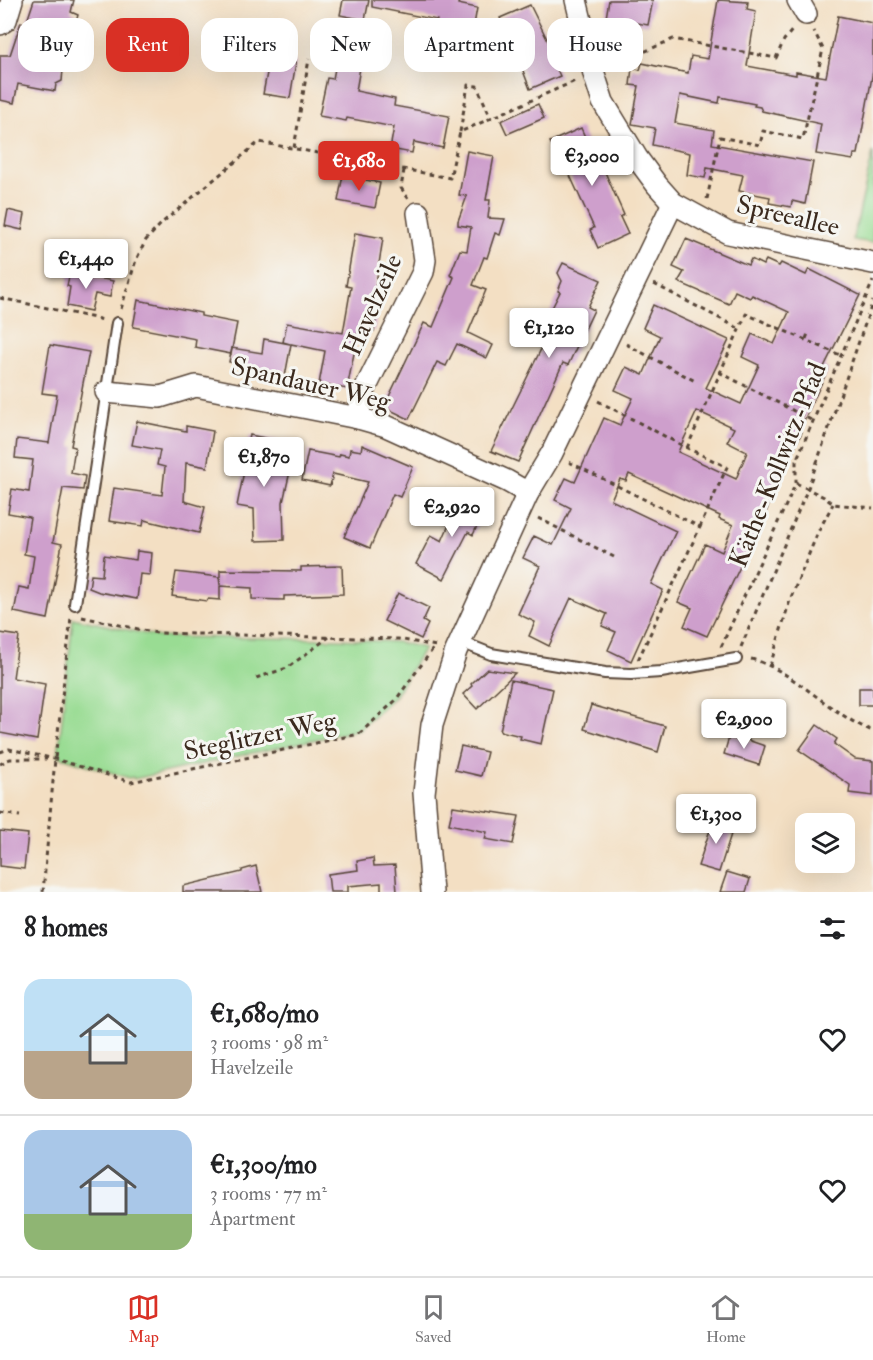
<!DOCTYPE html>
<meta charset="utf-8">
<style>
:root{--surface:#fff;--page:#f2f2f2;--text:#202124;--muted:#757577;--line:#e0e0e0;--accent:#d93025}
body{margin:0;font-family:"IM FELL Double Pica",serif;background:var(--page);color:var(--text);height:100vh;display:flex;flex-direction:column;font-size:22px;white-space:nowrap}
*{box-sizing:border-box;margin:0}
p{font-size:20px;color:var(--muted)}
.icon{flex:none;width:33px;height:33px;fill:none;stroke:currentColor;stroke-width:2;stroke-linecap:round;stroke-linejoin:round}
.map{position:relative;height:892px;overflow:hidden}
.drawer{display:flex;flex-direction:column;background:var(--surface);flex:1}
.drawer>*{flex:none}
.guide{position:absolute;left:18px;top:18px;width:837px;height:54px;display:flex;gap:12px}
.controls{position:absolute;left:795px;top:813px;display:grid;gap:12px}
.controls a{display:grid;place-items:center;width:60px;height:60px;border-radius:12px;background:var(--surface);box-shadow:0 6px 24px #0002;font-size:30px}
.price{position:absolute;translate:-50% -51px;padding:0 14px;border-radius:6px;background:#fff;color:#222;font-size:20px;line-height:39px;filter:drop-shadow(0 2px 3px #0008)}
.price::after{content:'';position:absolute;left:50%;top:36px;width:18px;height:14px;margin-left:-9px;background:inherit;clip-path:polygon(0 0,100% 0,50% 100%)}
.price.on{background:var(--accent);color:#fff}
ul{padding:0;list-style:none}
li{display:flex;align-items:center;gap:18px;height:150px;padding:0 24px}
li+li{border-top:2px solid var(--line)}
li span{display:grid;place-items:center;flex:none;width:168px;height:120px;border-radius:18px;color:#555}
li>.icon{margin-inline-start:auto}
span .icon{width:72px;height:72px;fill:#fffc;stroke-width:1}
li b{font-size:26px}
h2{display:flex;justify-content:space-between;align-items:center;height:72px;padding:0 24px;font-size:26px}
.chip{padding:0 21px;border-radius:18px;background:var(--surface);box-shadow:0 6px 24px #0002;font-size:21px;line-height:54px}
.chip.on{background:var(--accent);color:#fff}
.menu{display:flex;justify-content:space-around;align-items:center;height:84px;border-top:2px solid var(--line);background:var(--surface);font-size:16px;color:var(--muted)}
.menu a{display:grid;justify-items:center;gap:3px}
.menu .on{color:var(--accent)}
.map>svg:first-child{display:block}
.green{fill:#99dc93;stroke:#6a8358;stroke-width:1.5}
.building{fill:#ce9fcc;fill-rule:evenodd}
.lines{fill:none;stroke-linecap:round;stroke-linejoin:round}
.lane-casing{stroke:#574537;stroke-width:14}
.street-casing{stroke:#574537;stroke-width:24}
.path{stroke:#574537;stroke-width:3;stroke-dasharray:4.5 4.5;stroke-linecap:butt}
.lane{stroke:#fff;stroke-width:10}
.street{stroke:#fff;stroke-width:21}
.labels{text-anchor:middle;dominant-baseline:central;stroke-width:6;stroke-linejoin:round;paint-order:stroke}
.street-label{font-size:26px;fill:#3b2a1e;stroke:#f6f6f2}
</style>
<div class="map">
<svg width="873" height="892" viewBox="0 0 873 892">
<rect width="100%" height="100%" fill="#f6f6f2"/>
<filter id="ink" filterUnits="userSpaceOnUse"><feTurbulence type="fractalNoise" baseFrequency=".0167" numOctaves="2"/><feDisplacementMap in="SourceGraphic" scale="12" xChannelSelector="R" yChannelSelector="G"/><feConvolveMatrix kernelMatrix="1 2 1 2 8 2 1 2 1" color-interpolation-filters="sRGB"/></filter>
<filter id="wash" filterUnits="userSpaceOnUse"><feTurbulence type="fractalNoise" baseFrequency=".008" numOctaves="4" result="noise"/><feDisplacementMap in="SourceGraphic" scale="24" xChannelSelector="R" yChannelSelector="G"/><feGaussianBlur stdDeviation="1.35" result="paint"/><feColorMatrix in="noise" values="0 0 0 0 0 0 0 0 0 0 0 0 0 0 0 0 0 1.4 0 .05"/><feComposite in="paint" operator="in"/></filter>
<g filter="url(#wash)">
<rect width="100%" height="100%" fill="#f3dfc3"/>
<g class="green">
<polygon points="873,152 873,243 853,240"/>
<polygon points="73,618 160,637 338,639 397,642 424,648 394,697 358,730 134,779 133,777 129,778 58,756"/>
</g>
<g id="blocks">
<g class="building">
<polygon points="34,0 74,0 71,12 78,15 70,43 89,47 86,63 64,58 62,81 56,84 55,91 18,84 14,103 0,100 0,55 10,55 21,22 26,24"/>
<polygon points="343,0 369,0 365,20 340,15"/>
<polygon points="372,0 459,0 458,4 477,8 473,31 436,25 437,20 372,7"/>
<polygon points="609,0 653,0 648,25 606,18"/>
<polygon points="718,0 748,2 747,9 756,11 747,66 796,75 796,72 826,77 838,16 873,23 873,71 858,154 854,154 853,160 816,154 821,124 762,111 760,107 754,106 755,104 720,97 719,103 680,95 675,123 714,130 712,144 813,162 805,204 792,201 791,207 769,203 770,197 739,191 743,175 707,168 705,178 687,175 690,153 652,145 655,128 632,124 639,86 630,85 632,68 640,70 642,63 688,73 691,56 708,59"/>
<polygon points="530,5 547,39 555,57 552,58 560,76 530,89 509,34 507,35 500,18"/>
<polygon points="270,57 296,62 290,98 263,94"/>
<polygon points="337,58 361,62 356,91 395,99 394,106 449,116 443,148 414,142 412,153 390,149 394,127 347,118 346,121 319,116 327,78 333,79"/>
<polygon points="538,104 544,118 507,134 501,121"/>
<polygon points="581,128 589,146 593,145 616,197 624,215 620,217 628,234 598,248 590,230 594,228 562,158 558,160 550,142"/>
<polygon points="467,151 494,156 486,200 490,200 488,218 505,219 500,235 495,233 487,258 484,257 473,285 486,290 468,333 493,345 487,358 457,344 446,366 437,362 409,419 384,407 424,323 433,327 454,277 450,275 460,250 467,251 471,227 458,225 458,221 467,196 459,195"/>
<polygon points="343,175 380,183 375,208 338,201"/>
<polygon points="8,210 25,214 22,230 5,226"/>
<polygon points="355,233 383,238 374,296 380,297 374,331 359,328 347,389 319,384 325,351 291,344 284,382 257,377 259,368 229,362 232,348 262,353 264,339 290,344 283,342 287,323 343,333 351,287 346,286"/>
<path d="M686 239 748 265 751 259 763 265 766 260 779 266 781 263 806 275 809 269 860 295 824 367 828 369 799 431 802 432 784 469 751 548H749L707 636 684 626 692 608 678 602 705 544 722 552 733 525 719 519 720 516 629 474 626 481 620 479 611 500 676 531 651 584 663 590 631 661 608 650 616 632 602 626 607 614 571 598 549 646 529 636 535 622 518 614 540 566 523 558 534 536 553 545 571 508 555 500 566 478 575 482 604 418 620 425 633 398 615 390 626 367 643 375 660 336 643 328 653 305 729 340 706 388 741 404 759 365 742 357 752 334 774 344 789 312 752 295 750 298 735 291 729 304 678 282 684 272 673 267ZM697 411 734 428 727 442 747 452 736 479 678 452Z"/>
<polygon points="563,263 601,280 588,307 594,310 568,365 563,363 518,462 491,451 544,343 541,341 552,318 548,316 560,292 558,291 562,281 558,273"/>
<polygon points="70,272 113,281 110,297 95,294 91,311 67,306 70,287 67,286"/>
<polygon points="138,300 201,313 201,316 237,323 231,354 195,347 196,339 133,327"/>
<polygon points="50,345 89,352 71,446 75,447 71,473 85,476 83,490 63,488 53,542 62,544 48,619 14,612 19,587 29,589 34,556 24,554 30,517 8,513 12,489 29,492 33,460 15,458 17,439 49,443 57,395 42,393"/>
<polygon points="137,421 186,431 186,426 213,431 207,467 186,463 184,501 205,507 199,533 144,520 143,526 109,521 114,488 162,495 165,467 157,465 160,450 132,445"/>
<polygon points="250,435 280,441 274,464 291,467 283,502 284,540 255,541 254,509 237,506 244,471 242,470"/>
<polygon points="362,445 413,467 400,497 393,494 370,548 344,537 368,482 333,474 330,486 302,480 308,451 339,457 340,454 349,456 350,449 361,451"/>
<polygon points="462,495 486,506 473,535 468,532 444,579 416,564 431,535 442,541"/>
<polygon points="137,551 152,553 150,575 140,574 137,599 99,592 89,588 91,575 102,576 104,555 136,560"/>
<polygon points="342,566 343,594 284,596 284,600 252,599 252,588 220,586 220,600 208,599 207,601 172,596 176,572 219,577 220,585 220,570 301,571 301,567"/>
<polygon points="398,593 429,608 423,621 428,624 421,639 384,621"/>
<polygon points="0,633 19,636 13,678 45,684 37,740 0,733"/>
<polygon points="487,669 515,673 477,709 463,694 472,686 471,684"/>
<polygon points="511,680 553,689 541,744 520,739 521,736 500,731"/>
<rect x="859" y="688" width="14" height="17"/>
<polygon points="591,705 665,726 658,752 584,729"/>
<polygon points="817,725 837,739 834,744 855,759 873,761 873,796 849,793 850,785 799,750"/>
<polygon points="730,734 765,746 759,765 724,754"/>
<polygon points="461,746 487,752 481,776 455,770"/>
<polygon points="453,806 519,816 513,844 485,839 487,832 449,824"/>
<polygon points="715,815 729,819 726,829 732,831 719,872 698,866"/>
<polygon points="0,831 28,834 24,869 0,866"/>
<polygon points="373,858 374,866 395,865 397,892 381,892 381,883 348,886 348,892 330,892 328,874 358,870 357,861"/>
<polygon points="256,866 262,892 183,892 183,886 242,872 242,870"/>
<polygon points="727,872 750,879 746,892 720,892"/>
</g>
</g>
</g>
<g filter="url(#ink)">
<use href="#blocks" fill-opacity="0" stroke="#574537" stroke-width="1.5"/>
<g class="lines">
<g class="lane-casing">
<g id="lane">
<polyline points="75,604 117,323"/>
<polyline points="461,642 491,654 605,673 631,674 661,672 736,659"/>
</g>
</g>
<g class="street-casing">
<g id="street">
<polyline points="576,0 594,74 603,102 637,158 657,185 673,203 728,233 873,263"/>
<polyline points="798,0 806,14"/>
<polyline points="0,24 6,20 12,0"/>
<polyline points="106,392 160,397 196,386 358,418 386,426 507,481 528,493"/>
<polyline points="358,418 362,395 423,272 425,260 418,213"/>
<polyline points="432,892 424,793 432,725 456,651 528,493 552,453 673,203"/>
</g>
</g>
<g class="path">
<polyline points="612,66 673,39 776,58 784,40 794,28"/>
<polyline points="460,132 468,85 477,86 491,118"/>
<polyline points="294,148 309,59"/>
<polyline points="404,170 401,188 408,198"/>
<polyline points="707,199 720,137 760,145 763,131 803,139 823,49 814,31"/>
<polyline points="654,284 740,329"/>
<polyline points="0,298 104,320"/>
<polyline points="121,309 136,260 146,240 163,222 259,142 450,178 460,132 575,81"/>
<polyline points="806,339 809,331"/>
<polyline points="626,344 697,382"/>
<polyline points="719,372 813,421"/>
<polyline points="598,401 687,448 727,467 700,527"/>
<polyline points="687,448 746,314 840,355"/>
<polyline points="569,462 700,527 638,660"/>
<polyline points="796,483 824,497 833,504 873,508"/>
<polyline points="538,518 614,557"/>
<polyline points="82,617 157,633 398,639 436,646"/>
<polyline points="721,647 796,483 796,461 873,281"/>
<polyline points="741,647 808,488 873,301"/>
<path d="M751 659C794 670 830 715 873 731"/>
<polyline points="770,666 790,600 818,532 833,504"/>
<polyline points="256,678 287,668 329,637"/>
<polyline points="0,752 9,749 55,759 131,782 359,734 395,701 435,646"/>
<polyline points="0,764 10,759 47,759"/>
<polyline points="0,813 20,816"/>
<polyline points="43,892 55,759 71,617"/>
</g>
<use href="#lane" class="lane"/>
<use href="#street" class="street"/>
</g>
</g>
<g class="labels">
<g class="street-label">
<text transform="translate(788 216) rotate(13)">Spreeallee</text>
<text transform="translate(373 305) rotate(-66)">Havelzeile</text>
<text transform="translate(311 384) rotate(13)">Spandauer Weg</text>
<text transform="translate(778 465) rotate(-68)">Käthe-Kollwitz-Pfad</text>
<text transform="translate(260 736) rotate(-12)">Steglitzer Weg</text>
</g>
</g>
</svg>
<div class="controls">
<a><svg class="icon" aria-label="layers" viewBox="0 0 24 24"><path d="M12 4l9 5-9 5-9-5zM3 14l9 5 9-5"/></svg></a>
</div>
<b class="price" style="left:592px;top:187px">€3,000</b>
<b class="price on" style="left:359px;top:192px">€1,680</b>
<b class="price" style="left:86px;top:290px">€1,440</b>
<b class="price" style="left:549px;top:359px">€1,120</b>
<b class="price" style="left:264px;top:488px">€1,870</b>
<b class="price" style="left:452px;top:538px">€2,920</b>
<b class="price" style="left:744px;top:750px">€2,900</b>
<b class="price" style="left:716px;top:845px">€1,300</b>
<div class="guide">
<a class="chip">Buy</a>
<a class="chip on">Rent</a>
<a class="chip">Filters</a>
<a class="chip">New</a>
<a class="chip">Apartment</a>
<a class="chip">House</a>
</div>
</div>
<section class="drawer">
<h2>8 homes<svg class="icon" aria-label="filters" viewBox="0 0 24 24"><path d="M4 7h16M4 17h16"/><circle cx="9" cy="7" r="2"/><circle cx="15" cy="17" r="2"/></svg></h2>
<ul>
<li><span style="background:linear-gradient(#bfe0f5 60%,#b9a48a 0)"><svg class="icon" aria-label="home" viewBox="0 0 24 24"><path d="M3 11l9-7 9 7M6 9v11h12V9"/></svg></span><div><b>€1,680/mo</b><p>3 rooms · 98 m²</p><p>Havelzeile</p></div><svg class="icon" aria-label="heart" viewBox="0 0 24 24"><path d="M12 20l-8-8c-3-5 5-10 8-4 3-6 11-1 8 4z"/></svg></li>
<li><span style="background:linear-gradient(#a9c7e8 70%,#8fb573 0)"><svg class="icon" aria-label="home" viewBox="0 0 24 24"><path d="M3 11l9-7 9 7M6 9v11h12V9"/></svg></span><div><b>€1,300/mo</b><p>3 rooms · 77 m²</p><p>Apartment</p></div><svg class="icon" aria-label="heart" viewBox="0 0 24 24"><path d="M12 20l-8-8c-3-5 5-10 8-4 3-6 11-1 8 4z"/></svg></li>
</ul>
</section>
<nav class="menu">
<a class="on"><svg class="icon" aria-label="map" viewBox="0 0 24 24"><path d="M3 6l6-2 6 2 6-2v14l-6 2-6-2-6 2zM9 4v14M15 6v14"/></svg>Map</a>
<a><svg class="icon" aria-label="saved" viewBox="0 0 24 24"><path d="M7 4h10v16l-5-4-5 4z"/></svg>Saved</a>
<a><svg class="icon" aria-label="home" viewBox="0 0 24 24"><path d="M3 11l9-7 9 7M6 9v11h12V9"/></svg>Home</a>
</nav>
